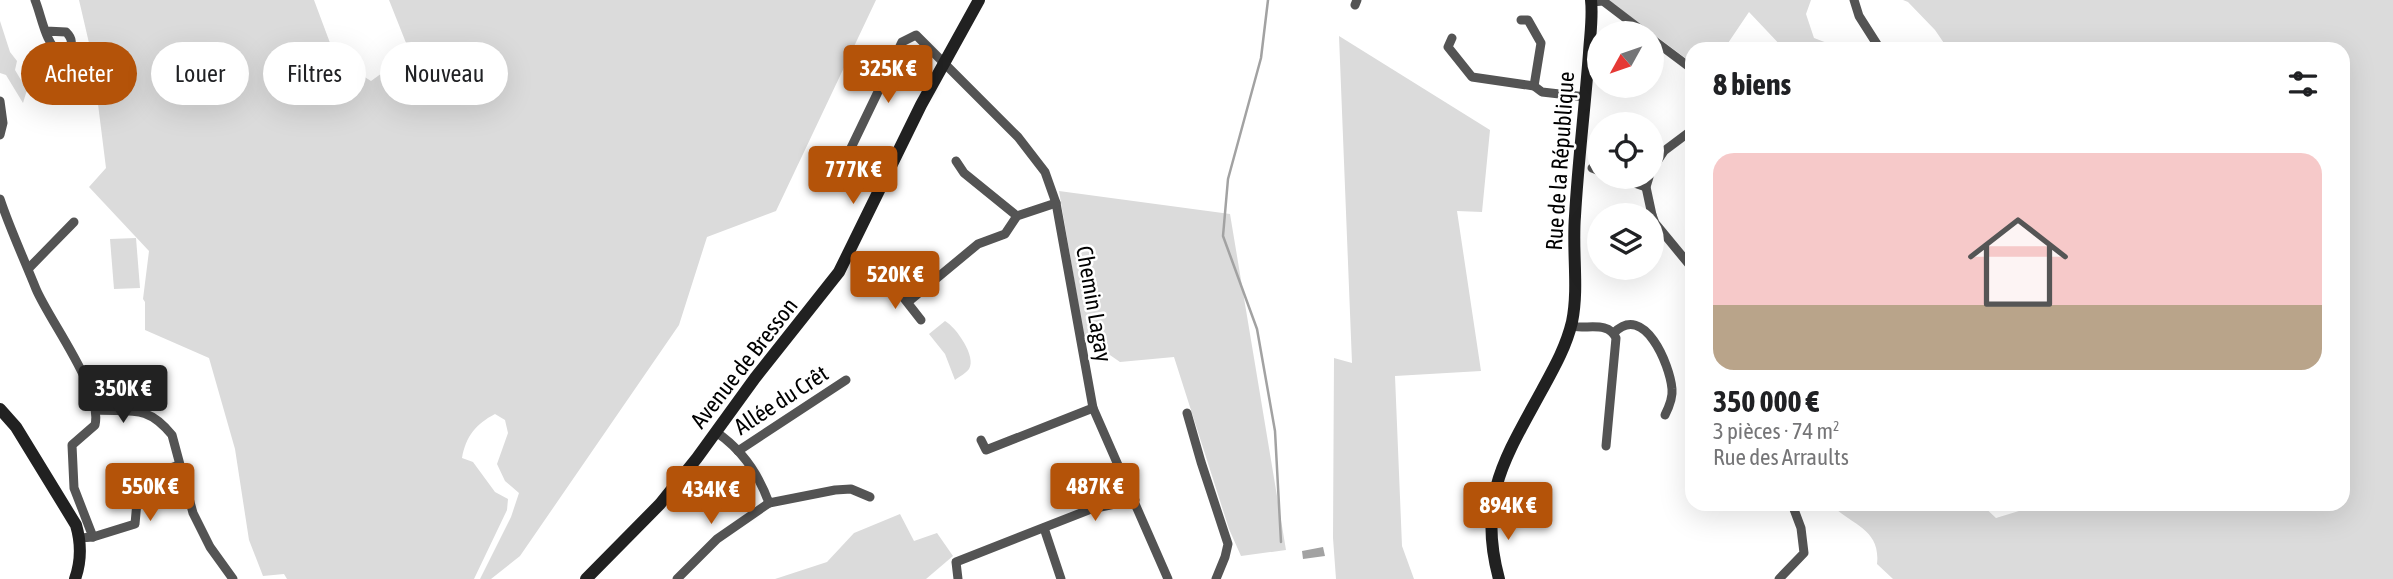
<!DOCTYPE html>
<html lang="fr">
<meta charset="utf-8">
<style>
:root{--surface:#fff;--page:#f2f2f2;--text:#202124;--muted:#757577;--line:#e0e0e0;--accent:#b45309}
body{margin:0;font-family:"Asap Condensed",sans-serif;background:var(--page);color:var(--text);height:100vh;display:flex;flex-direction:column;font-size:26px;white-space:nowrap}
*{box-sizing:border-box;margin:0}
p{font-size:23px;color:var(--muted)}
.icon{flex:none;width:38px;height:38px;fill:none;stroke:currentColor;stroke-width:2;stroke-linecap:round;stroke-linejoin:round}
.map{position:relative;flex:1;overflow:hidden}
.details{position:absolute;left:1685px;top:42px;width:665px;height:469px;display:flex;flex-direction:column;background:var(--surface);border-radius:21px;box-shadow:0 7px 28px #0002}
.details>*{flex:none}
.guide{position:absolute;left:21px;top:42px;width:665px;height:63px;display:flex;gap:14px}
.needle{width:46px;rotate:230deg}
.tools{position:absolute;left:1587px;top:21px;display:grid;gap:14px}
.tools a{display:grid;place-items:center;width:77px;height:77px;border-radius:50%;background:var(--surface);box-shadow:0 7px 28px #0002;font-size:35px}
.price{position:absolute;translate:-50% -60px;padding:0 16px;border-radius:7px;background:var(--accent);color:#fff;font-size:23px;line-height:46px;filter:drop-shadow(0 2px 4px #0008)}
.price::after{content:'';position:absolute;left:50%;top:42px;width:21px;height:16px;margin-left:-10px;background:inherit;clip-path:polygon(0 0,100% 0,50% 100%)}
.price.active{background:#222;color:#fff}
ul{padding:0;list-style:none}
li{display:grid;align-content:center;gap:14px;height:371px;padding:0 28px}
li+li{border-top:2px solid var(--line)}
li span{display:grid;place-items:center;height:217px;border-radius:21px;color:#555}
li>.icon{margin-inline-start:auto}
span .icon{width:126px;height:126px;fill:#fffc;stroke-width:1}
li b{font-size:30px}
h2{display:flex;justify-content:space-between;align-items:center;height:84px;padding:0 28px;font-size:30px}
.chip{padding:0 24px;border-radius:32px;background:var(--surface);box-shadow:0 7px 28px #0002;font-size:24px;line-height:63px}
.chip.active{background:var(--accent);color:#fff}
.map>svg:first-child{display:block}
.green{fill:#dbdbdb}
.water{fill:#a2a2a2}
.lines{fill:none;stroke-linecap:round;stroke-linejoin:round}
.stream{stroke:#a2a2a2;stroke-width:2.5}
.street{stroke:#545454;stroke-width:9}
.secondary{stroke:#212121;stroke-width:12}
.labels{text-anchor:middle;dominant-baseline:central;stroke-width:5;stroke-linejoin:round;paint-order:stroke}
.street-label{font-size:23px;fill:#000;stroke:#fff}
</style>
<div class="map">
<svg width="2393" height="579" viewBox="0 0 2393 579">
<rect width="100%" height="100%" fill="#fff"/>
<g class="green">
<path d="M79 0H314L336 59 371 81 410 53 389 0H876L776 211 707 237 679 325 520 556 491 579H480L511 517 519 493 505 481 497 464 508 433 505 420 495 414C476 424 466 436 462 458L473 462 495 492 508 499 507 510 474 579H287L284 574 263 576 249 540 235 449 209 358 145 330V302L143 299 149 251 89 187 106 168 92 56Z"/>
<polygon points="1608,0 1811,0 1806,14 1814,38 1843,49 1784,49 1749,12 1724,49 1692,49 1692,63"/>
<path d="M1903 0H2393V579H1893L1877 564C1881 528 1850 525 1831 504H1981L1996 518 2019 511 2023 504H2343V49H1948L1935 30 1908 2Z"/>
<polygon points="0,21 10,52 17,61 15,70 27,90 23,103 6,75 0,73"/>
<polygon points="1339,36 1490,130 1482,212 1457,211 1481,371 1395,376 1402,546 1414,579 1336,579 1333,538 1334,358 1352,363"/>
<polygon points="1059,191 1230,214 1286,550 1241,556 1229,529 1174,357 1120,362 1084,337"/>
<polygon points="136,238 140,288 114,289 110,239"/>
<path d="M945 321C956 327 977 357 969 369 966 373 959 377 955 380L945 354 929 334Z"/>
<polygon points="900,514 914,541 937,533 953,556 926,579 775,579 827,562 854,533"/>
</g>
<polygon class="water" points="1323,547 1325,556 1303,559 1302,551"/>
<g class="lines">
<polyline class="stream" points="1268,0 1261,58 1228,179 1223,236 1257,329 1275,431 1281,542"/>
<g class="street">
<path d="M35 0C42 17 45 44 61 54L69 52C72 43 73 39 66 32L46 31"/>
<polyline points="1854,0 1859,16 1880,49"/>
<polyline points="1592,2 1603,1 1645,33"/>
<polyline points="1355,5 1357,0"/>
<polyline points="1521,20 1528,20 1541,43 1534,86"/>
<polyline points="1452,38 1448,47 1472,77 1534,86 1542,92 1586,97"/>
<polyline points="1652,39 1692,69"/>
<polyline points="0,101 3,123 0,135"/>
<polyline points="956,161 964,173 1017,216"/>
<polyline points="1592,168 1600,171"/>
<polyline points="1652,169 1664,151 1692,130"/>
<polyline points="837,177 902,42 916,35 1018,137 1045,172 1056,203 1093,408 1168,579"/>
<polyline points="1617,177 1646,187"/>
<polyline points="1649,177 1646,187 1652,215"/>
<path d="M0 199C10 229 24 259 36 289 50 322 103 390 95 425L72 445 74 488 93 537 80 538"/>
<polyline points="1652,215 1655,223 1692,268"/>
<polyline points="29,268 74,222"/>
<polyline points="892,283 921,320"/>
<polyline points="908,302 978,244 1005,234 1017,216 1056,203"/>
<path d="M1570 326C1586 330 1608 320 1616 338L1606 446"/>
<path d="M1614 333C1644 302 1670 365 1672 389 1673 398 1669 407 1665 415"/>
<path d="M97 410C131 412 147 404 172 435L193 513 210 547 233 579"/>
<polyline points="1187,413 1201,462 1228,544 1225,557 1216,579"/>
<path d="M716 432C741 449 759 475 769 503L835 490 851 489 870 497"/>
<polyline points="981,440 986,450 1093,408"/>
<polyline points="738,451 846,380"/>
<polyline points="1044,528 1061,579"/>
<polyline points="93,537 135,524 137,502 145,477 179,465"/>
<polyline points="677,579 717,539 769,503"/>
<polyline points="958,579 956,562 1091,509 1135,500"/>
<polyline points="1779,579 1804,553 1801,528 1792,504"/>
</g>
<g class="secondary">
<path d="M0 409 16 427 76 525C81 542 81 562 75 579"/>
<polyline points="586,579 660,504 697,458 755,378 839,272 921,105 979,0"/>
<path d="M1499 579C1477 498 1505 458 1542 390 1554 368 1566 347 1572 322 1579 288 1572 251 1575 216 1578 162 1585 107 1589 53 1590 36 1593 17 1591 0"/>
</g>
</g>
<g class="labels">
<g class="street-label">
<text transform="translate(1560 161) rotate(-86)">Rue de la République</text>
<text transform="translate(1094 304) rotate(80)">Chemin Lagay</text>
<text transform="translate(744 363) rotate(-52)">Avenue de Bresson</text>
<text transform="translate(781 400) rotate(-33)">Allée du Crêt</text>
</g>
</g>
</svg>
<div class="tools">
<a><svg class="needle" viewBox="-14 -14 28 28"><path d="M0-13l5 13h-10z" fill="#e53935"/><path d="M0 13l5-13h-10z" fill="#757577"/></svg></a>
<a><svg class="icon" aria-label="locate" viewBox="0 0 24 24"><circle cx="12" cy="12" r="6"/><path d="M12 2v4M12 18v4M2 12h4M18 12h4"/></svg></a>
<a><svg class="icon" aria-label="layers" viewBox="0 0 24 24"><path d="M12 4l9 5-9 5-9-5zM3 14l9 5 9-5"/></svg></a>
</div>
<b class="price" style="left:888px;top:105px">325K €</b>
<b class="price" style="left:853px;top:206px">777K €</b>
<b class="price" style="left:895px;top:311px">520K €</b>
<b class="price active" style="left:123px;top:425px">350K €</b>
<b class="price" style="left:150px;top:523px">550K €</b>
<b class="price" style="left:1095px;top:523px">487K €</b>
<b class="price" style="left:711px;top:526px">434K €</b>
<b class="price" style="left:1508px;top:542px">894K €</b>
<div class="guide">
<a class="chip active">Acheter</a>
<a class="chip">Louer</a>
<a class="chip">Filtres</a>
<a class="chip">Nouveau</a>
</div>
<section class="details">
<h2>8 biens<svg class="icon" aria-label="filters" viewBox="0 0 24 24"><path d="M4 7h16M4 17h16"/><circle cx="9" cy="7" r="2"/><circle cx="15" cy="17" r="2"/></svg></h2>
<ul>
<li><span style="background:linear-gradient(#f6c9c9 70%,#b9a48a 0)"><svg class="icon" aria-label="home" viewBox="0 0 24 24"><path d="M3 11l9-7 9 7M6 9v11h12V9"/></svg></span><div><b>350 000 €</b><p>3 pièces · 74 m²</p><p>Rue des Arraults</p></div></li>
</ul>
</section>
</div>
